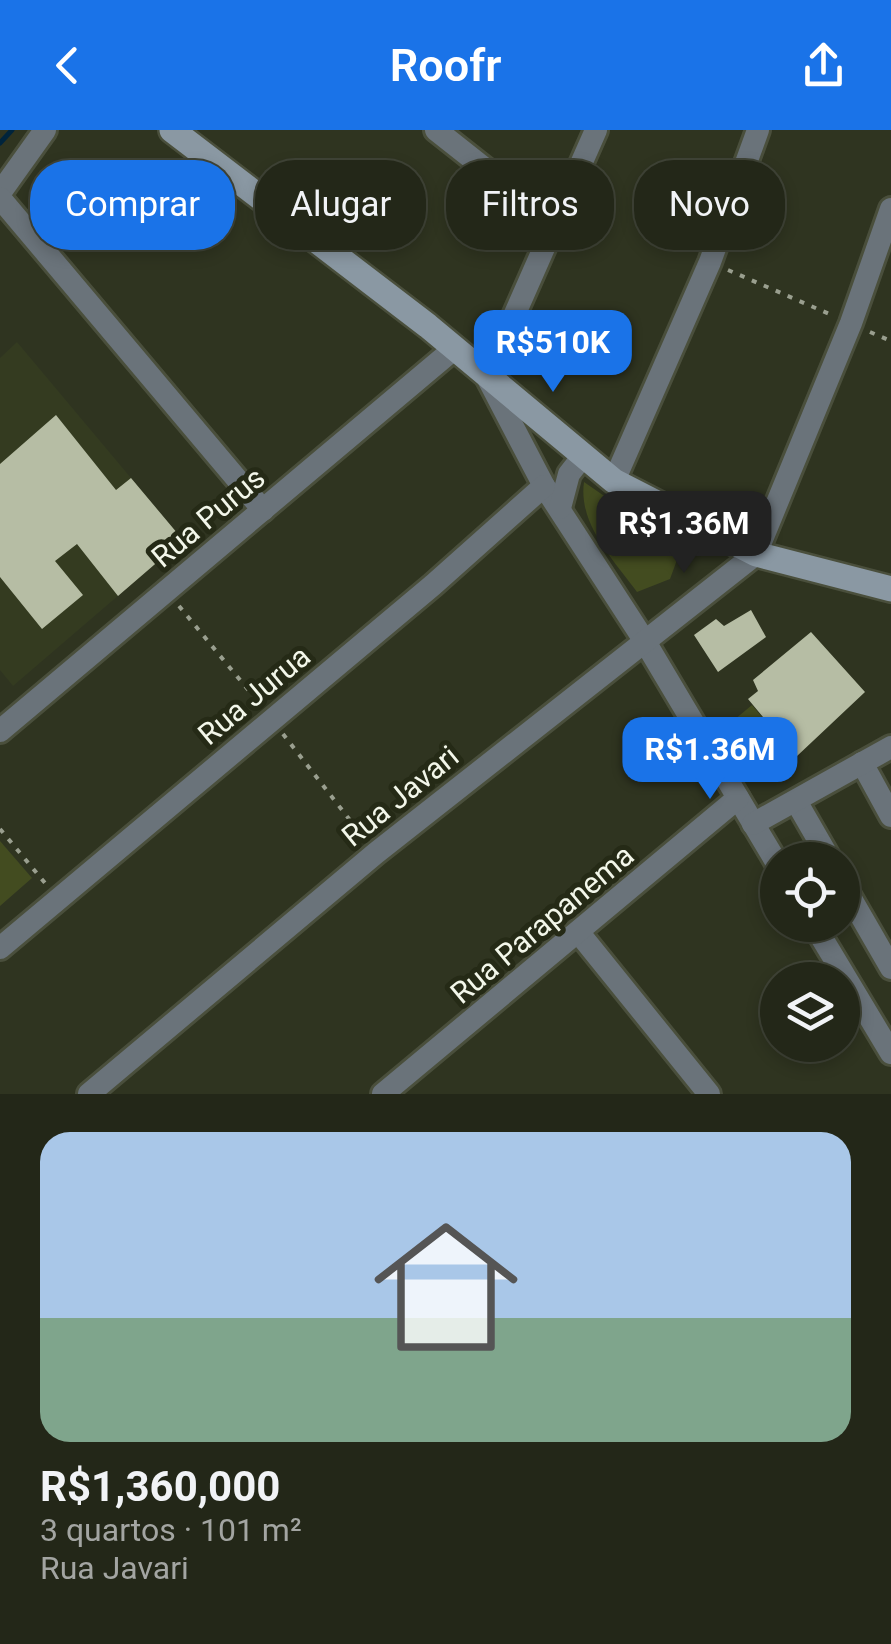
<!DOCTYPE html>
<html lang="pt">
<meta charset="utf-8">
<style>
:root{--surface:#232718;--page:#2b2f21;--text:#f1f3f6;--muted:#a3a5a2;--line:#404437;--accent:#1a73e8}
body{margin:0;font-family:Roboto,sans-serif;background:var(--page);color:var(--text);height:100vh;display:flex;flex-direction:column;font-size:38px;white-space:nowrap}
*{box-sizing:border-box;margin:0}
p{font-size:32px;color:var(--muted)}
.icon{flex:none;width:55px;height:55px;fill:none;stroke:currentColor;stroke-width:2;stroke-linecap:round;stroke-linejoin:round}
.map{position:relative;height:964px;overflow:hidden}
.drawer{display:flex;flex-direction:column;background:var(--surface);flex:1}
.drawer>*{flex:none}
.banner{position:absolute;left:30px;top:30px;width:832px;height:90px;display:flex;gap:20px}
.tools{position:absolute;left:760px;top:712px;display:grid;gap:20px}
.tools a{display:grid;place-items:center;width:100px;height:100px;border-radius:50%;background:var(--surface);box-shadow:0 5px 15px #0003,0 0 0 2px var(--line);font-size:50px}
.price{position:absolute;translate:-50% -85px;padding:0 22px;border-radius:20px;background:var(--accent);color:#fff;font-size:32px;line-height:65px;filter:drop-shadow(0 2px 5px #0008)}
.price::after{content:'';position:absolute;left:50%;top:60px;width:30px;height:22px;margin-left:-15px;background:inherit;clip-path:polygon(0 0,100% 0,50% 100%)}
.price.on{background:#222;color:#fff}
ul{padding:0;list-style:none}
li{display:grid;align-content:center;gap:20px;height:530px;padding:0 40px}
li span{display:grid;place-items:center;height:310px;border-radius:30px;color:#555}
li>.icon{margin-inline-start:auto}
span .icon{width:180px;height:180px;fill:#fffc;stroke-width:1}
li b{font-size:42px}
.pill{padding:0 35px;border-radius:40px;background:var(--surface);box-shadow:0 5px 15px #0003,0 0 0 2px var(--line);font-size:35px;line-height:90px}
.pill.on{background:var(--accent);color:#fff}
header{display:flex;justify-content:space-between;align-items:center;height:130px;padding:0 40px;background:var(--accent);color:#fff;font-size:45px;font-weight:600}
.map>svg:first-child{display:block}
.built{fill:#343b20}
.green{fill:#434c20}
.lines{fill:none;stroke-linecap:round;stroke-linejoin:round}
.stream{stroke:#00243c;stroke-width:5}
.building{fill:#b6bda4}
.street-casing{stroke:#4a4f3c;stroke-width:28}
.secondary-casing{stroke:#4a4f3c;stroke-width:30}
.path{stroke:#9a9f8f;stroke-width:4;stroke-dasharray:5 8;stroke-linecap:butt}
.street{stroke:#6a737a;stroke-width:22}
.secondary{stroke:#8a98a3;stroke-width:25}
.labels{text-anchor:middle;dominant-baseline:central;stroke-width:10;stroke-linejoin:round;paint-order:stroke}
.street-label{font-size:30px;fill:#f3f7ea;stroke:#252a16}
</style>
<header><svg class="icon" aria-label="back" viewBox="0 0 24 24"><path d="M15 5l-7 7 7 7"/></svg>Roofr<svg class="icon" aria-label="share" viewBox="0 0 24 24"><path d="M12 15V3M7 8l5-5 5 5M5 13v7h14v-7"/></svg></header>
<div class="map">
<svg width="891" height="964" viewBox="0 0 891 964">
<rect width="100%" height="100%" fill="#2f3420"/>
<polygon class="built" points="17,212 183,410 13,556 0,540 0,228"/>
<g class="green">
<path d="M584 352 681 419 670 449 637 462C613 429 578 394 584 352Z"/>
<polygon points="752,575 796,627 776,642 734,590"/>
<polygon points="0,711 32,748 0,776"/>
</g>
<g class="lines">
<polyline class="stream" points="0,13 12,0"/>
</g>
<g class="building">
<polygon points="56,285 116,360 131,348 183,410 118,466 77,414 55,431 83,465 42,499 0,447 0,334"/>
<polygon points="751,480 766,507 718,542 694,505 716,489 724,496"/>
<polygon points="811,502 865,562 796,627 748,569 758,561 753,550"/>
</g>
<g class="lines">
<g class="street-casing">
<g id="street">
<polyline points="436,0 555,94"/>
<polyline points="596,0 487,247 544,356 644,510 778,735"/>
<polyline points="0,63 45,0"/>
<polyline points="0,68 263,380"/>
<polyline points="614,351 710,132 758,0"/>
<polyline points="560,378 569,344 583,326"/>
<polyline points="0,601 455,218"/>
<polyline points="862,633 891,686"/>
<polyline points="796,671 830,730"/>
<polyline points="753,694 891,617"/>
<polyline points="842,753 891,838"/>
<polyline points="814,795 891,923"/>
<polyline points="579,803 709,964"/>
<polyline points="0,818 433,455 544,356"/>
<polyline points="89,964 376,723 756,424 851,193 891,79"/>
<polyline points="383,964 738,668"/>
</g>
</g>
<g class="secondary-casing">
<polyline id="secondary" points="172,0 428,196 614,351 756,424 891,459"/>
</g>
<g class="path">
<polyline points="728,140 834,186"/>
<polyline points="870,202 891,211"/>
<polyline points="179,476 259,573"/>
<polyline points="283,604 363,707"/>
<polyline points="0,699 45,753"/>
</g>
<use href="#street" class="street"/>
<use href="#secondary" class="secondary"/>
</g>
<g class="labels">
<g class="street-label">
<text transform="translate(208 387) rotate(-40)">Rua Purus</text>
<text transform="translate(254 565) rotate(-40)">Rua Jurua</text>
<text transform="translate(400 666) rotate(-39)">Rua Javari</text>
<text transform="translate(542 794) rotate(-40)">Rua Parapanema</text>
</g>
</g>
</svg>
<div class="tools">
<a><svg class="icon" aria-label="locate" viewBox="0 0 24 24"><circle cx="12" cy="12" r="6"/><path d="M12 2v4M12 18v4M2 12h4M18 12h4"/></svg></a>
<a><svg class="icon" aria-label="layers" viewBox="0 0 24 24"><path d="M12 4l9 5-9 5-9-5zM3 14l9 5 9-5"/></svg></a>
</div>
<b class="price" style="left:553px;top:265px">R$510K</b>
<b class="price on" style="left:684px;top:446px">R$1.36M</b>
<b class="price" style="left:710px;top:672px">R$1.36M</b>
<div class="banner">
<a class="pill on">Comprar</a>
<a class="pill">Alugar</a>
<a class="pill">Filtros</a>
<a class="pill">Novo</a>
</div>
</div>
<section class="drawer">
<ul>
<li><span style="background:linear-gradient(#a9c7e8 60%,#7fa58c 0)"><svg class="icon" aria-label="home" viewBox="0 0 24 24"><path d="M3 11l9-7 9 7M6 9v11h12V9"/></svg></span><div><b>R$1,360,000</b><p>3 quartos · 101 m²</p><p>Rua Javari</p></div></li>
</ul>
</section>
